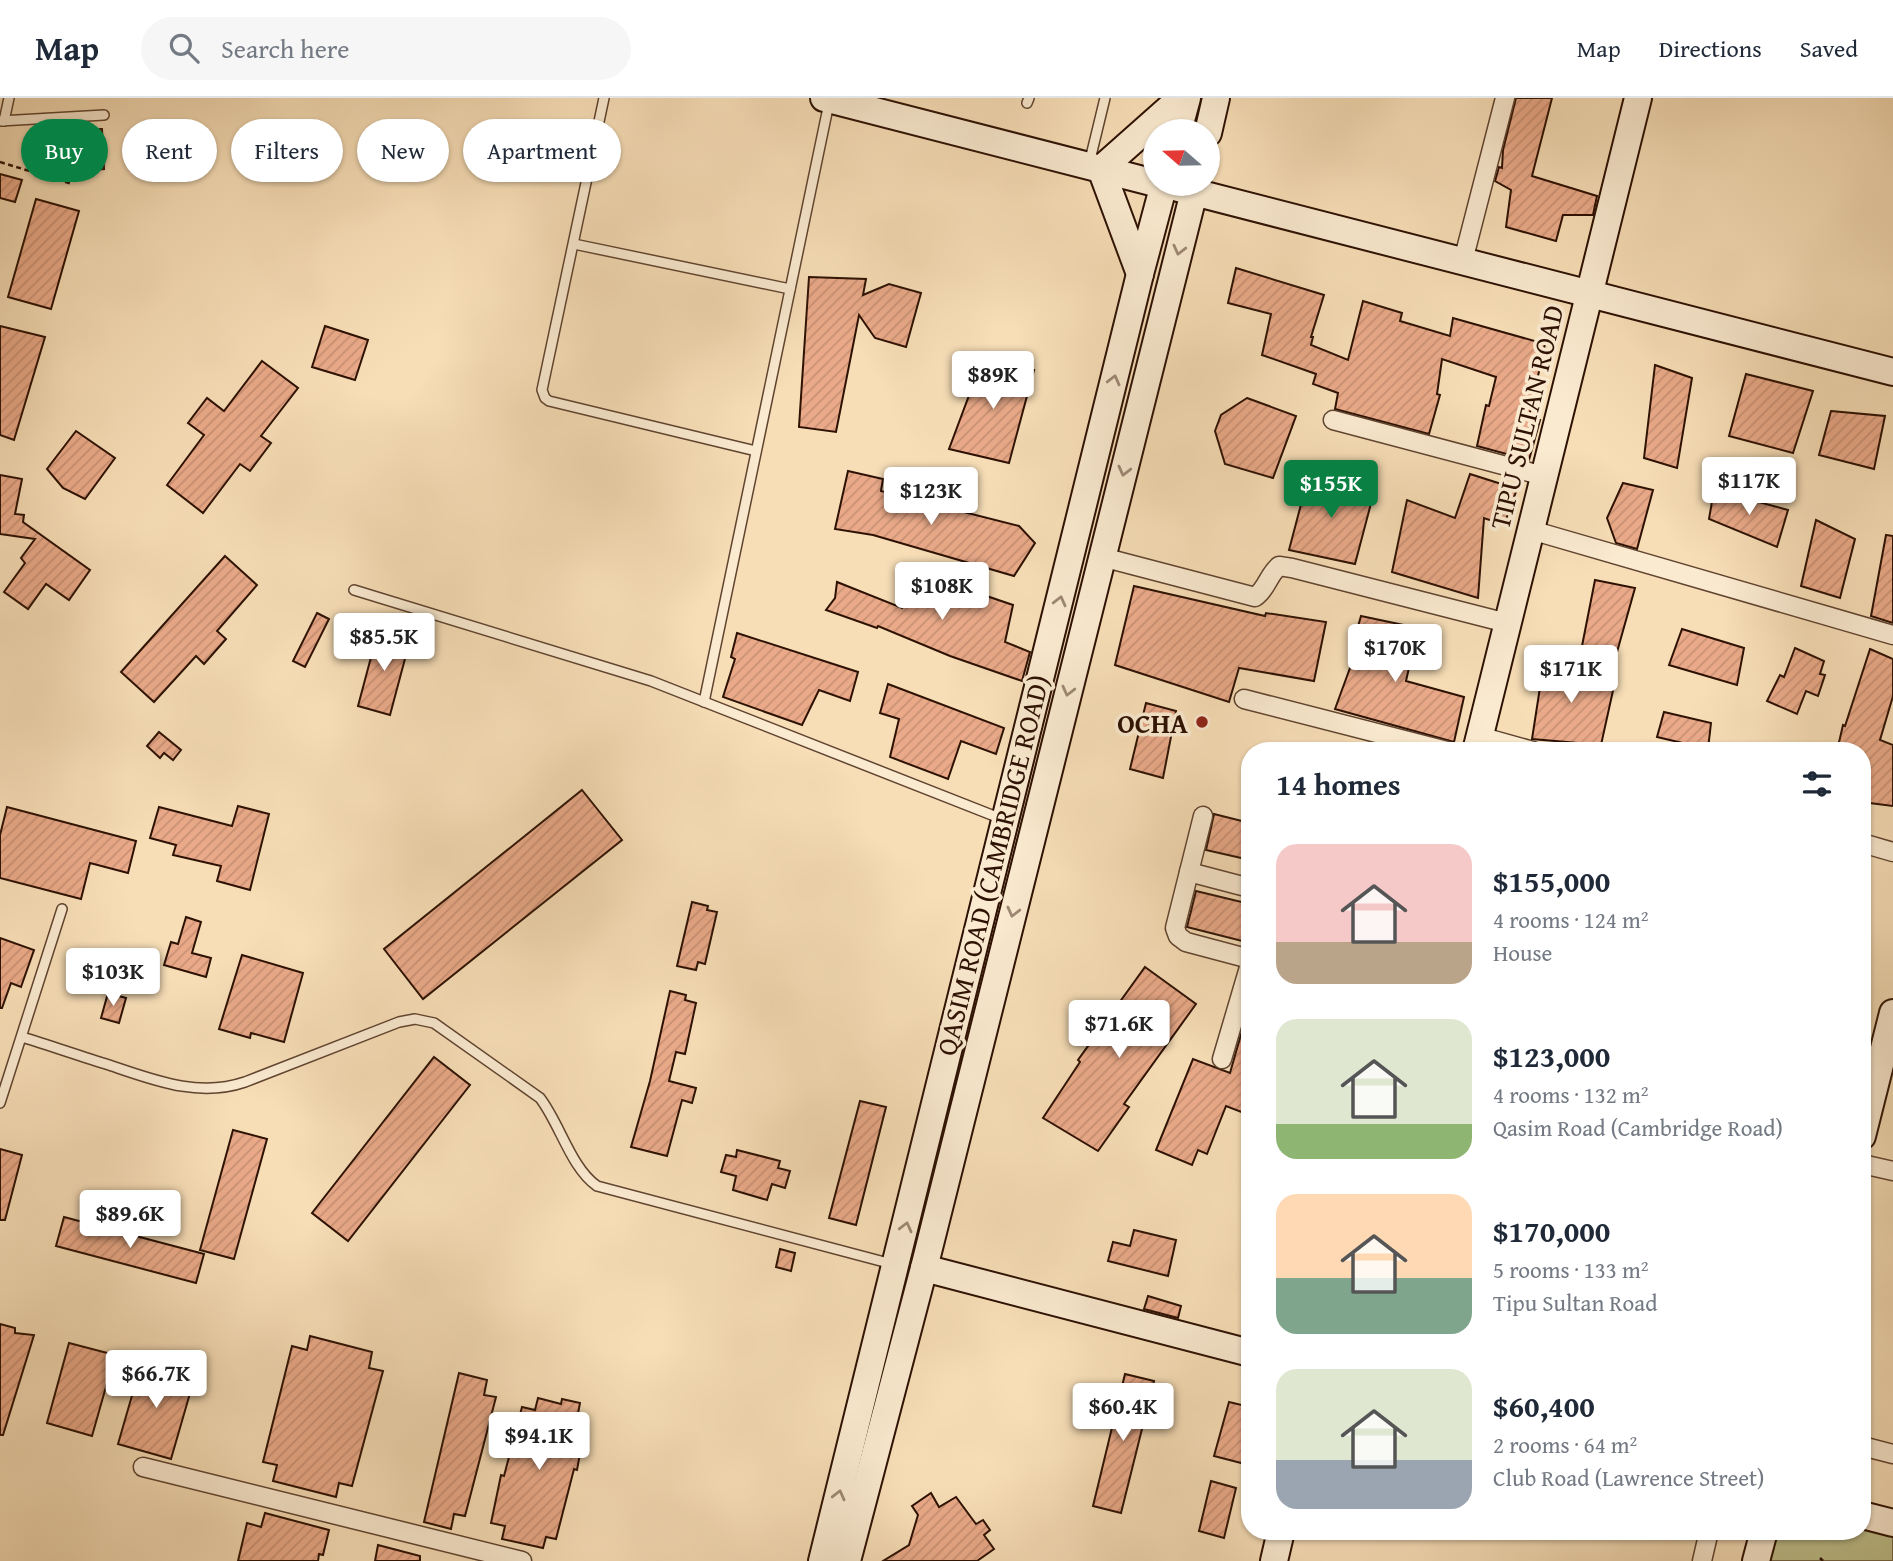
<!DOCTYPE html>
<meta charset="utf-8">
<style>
:root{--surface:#fff;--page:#f6f6f7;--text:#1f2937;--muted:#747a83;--line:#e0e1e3;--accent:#0b8043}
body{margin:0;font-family:"Gentium Book Plus",serif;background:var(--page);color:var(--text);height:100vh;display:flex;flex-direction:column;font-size:26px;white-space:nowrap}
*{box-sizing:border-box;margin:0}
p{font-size:23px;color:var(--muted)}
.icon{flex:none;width:38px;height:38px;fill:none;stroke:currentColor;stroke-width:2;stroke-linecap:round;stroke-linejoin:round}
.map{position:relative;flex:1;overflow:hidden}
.panel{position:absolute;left:1241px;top:644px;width:630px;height:798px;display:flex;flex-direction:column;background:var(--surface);border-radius:28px;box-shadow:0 2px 5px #0004}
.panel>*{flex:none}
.guide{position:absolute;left:21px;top:21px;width:665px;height:63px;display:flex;gap:14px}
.needle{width:46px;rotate:290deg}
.fabs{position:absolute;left:1143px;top:21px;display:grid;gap:14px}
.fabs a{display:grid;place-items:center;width:77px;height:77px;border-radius:50%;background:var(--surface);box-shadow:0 2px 5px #0004;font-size:35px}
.price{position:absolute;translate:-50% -60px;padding:0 16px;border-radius:7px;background:#fff;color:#222;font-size:23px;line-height:46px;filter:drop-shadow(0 2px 4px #0008)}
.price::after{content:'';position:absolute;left:50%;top:42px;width:21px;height:16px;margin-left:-10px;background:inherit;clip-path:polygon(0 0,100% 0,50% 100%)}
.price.on{background:var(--accent);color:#fff}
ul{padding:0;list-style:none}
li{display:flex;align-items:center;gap:21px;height:175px;padding:0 35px}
li span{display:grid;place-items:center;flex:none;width:196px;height:140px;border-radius:21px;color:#555}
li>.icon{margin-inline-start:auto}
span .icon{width:84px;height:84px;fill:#fffc;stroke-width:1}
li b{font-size:30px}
h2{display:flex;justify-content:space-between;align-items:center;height:84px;padding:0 35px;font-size:30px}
.chip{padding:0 24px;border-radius:32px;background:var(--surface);box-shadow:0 2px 5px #0004;font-size:24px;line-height:63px}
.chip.on{background:var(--accent);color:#fff}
header{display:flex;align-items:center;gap:42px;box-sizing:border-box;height:98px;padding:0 35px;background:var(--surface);border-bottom:2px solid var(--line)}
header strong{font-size:33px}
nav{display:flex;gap:38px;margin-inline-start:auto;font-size:24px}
.search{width:490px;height:63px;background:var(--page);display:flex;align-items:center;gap:18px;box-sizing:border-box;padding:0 24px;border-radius:38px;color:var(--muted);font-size:26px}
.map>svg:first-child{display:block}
.park{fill:#bec18d;stroke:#766948;stroke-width:2}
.building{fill:url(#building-hatch);stroke:#2d1103;stroke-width:2}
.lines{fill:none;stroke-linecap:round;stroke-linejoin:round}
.lane-casing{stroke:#604430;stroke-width:12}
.street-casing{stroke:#604430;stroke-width:21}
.secondary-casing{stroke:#2d1103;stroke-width:30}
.path{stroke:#2d1103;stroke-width:2.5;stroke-dasharray:5 3.5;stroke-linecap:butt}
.lane{stroke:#faead0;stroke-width:9}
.street{stroke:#faead0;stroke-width:18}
.secondary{stroke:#faead0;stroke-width:26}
.oneway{stroke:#9e8874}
.poi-dot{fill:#8f2418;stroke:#faead0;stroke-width:2.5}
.labels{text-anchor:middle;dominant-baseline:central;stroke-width:7;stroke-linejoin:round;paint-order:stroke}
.street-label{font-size:28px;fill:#2d1103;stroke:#faead0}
.poi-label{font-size:28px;font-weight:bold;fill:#2d1103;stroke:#faead0;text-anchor:end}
</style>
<header>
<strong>Map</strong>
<div class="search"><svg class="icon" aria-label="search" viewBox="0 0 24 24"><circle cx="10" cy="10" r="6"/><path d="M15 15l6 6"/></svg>Search here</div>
<nav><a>Map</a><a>Directions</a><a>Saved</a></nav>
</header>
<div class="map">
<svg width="1893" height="1463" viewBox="0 0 1893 1463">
<defs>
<pattern id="building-hatch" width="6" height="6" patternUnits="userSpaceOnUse" patternTransform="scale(1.75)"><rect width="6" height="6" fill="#eaaa89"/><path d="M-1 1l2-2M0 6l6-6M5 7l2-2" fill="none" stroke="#c99175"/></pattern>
</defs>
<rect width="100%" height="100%" fill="#f7deb7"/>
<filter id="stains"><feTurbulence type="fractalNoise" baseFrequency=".00286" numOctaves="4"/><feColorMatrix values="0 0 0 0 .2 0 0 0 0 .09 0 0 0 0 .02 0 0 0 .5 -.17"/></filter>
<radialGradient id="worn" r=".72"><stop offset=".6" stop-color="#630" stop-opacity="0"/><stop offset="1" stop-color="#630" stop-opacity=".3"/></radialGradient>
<polygon class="park" points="1862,1416 1893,1424 1893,1463 1744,1463 1751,1433 1862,1433"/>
<g class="building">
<polygon points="1516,0 1552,0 1532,78 1597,98 1593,117 1563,117 1556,143 1506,129 1511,92 1495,83 1499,69 1502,70 1503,52"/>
<polygon points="102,31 104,71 73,73 71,32"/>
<polygon points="0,76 22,82 15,104 0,100"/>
<polygon points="36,101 79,113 51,211 8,199"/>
<polygon points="1236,170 1324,197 1311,239 1313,239 1311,247 1348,262 1363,203 1402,215 1400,223 1450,238 1453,220 1545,246 1529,319 1540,322 1529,362 1477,348 1486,307 1489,308 1496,279 1442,261 1437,296 1440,297 1429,336 1335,311 1338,295 1313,286 1316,276 1262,257 1271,216 1228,205"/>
<polygon points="809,179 866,181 863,197 889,186 921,195 906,249 875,240 859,217 836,334 799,329"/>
<polygon points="0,228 45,239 14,342 0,337"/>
<polygon points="325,228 368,242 355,282 312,269"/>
<polygon points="983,260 1034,272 1009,365 949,351"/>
<polygon points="262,263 298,290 261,338 271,345 250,373 240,366 203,415 167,387 204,337 188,325 207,300 224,313"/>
<polygon points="1655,267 1692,280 1677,370 1644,360"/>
<polygon points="1746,276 1813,293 1793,355 1729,338"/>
<polygon points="1247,300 1296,318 1273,380 1225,366 1215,333 1221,317"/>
<polygon points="1831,313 1885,318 1874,371 1819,357"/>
<polygon points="76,333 115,360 85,401 63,390 47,371"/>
<polygon points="848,373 883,381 881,393 1019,428 1035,445 1014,478 873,437 835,431"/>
<polygon points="1309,376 1374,394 1355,466 1289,452"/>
<polygon points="1470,376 1517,391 1504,427 1484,420 1478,500 1392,474 1407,402 1455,420"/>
<polygon points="0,377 22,381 15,416 24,417 23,424 90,472 69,502 46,486 28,511 4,494 25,465 21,460 35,441 0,436"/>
<polygon points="1623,385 1653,392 1637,451 1616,445 1607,420"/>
<polygon points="1714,392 1788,412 1777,449 1709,421"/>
<polygon points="1816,422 1855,441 1840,500 1801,488"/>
<polygon points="1886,437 1893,438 1893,525 1871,518"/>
<polygon points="225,458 257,487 217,533 226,541 204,566 196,558 154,604 121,574"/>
<polygon points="913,473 1013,507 1005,544 1030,554 1022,583 950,558 878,528 877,530 826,512 835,500 837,484 902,510"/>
<polygon points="1595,482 1635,490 1617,554 1582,548"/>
<polygon points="1134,488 1265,518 1266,515 1326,524 1314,583 1239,570 1229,604 1115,567"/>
<polygon points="317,515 329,521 305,569 293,563"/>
<polygon points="1361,518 1418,530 1406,583 1464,599 1454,644 1335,611 1354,559 1350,557"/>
<polygon points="1682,531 1744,550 1737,587 1669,567"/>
<polygon points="378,533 410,542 390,617 358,608"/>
<polygon points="737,535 858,574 850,603 819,592 802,627 723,599 735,561 731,559"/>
<polygon points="1795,550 1824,563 1820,576 1825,577 1818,598 1806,593 1797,616 1767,603 1780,577 1784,579"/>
<polygon points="1870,551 1893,561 1893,598 1880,642 1893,647 1893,708 1862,704 1862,653 1837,653 1843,627 1845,628"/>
<polygon points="1545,557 1614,588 1601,647 1532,641"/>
<polygon points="888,586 1004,630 996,656 961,643 948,681 890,659 899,621 880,615"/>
<polygon points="1146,605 1176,613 1163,680 1130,671"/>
<polygon points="1664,614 1711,625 1708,651 1657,639"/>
<polygon points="159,634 181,652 173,662 164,655 160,660 147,648"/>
<polygon points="582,692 622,742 423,901 384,851"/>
<polygon points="238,708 269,716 250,792 217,783 221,768 173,757 176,747 150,740 159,709 232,728"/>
<polygon points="7,709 136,743 128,775 90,765 81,801 0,780 0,737"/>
<polygon points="1214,716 1250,725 1250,762 1206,752"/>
<polygon points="1196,793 1250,806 1250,845 1187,829"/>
<polygon points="692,804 708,808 707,812 717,814 705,866 698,864 696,872 677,868"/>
<polygon points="186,819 201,824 192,855 211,860 206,879 164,867 171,844 178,846"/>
<polygon points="0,840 34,852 21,889 11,885 2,910 0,910"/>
<polygon points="242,857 303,875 284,944 251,935 250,940 219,931"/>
<polygon points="1145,869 1196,906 1124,1006 1129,1009 1098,1053 1043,1020 1080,964 1078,962"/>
<polygon points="670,893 686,897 685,902 696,905 685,956 676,954 669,983 696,990 692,1005 682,1002 667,1058 631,1049 650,983"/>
<polygon points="108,895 126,900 119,925 101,920"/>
<polygon points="1246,919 1250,920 1250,1000 1244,1015 1226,1008 1207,1056 1198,1052 1192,1067 1156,1052 1193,961 1230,975"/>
<polygon points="434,959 470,987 348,1143 312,1115"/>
<polygon points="860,1003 886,1009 856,1127 829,1120"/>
<polygon points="233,1032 267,1041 234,1161 200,1152"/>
<polygon points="0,1051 22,1057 5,1122 0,1122"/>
<polygon points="737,1052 780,1063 778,1070 790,1073 785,1090 772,1086 767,1102 733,1092 736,1078 721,1074 726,1057 736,1059"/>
<polygon points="64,1119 204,1156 196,1185 56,1148"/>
<polygon points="1134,1132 1176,1142 1168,1178 1108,1163 1113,1144 1130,1148"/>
<polygon points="780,1151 795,1155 791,1173 776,1169"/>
<polygon points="1148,1198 1181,1208 1178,1220 1144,1211"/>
<polygon points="0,1226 15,1230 15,1235 34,1237 3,1337 0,1337"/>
<polygon points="310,1238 372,1254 369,1270 383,1273 352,1388 339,1385 336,1399 273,1383 277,1367 263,1364 292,1248 307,1252"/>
<polygon points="69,1245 115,1257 92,1338 47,1325"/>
<polygon points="142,1263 195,1278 171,1361 118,1346"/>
<polygon points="459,1275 487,1282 484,1297 496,1299 465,1418 454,1416 451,1431 424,1424"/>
<polygon points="1125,1276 1154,1283 1121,1415 1093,1408"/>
<polygon points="538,1300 561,1306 562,1301 580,1305 577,1321 586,1323 577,1372 574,1371 556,1441 546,1439 543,1450 502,1441 505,1428 491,1425 501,1377 504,1378 522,1309 535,1312"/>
<polygon points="1229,1304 1250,1309 1250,1349 1245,1366 1214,1358"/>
<polygon points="1211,1383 1236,1390 1224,1440 1199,1433"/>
<polygon points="931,1395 939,1409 956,1399 976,1426 983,1422 990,1432 984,1437 994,1451 977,1463 883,1463 909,1447 918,1417 912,1408"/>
<polygon points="265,1415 329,1432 323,1457 319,1456 318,1463 238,1463 247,1425 261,1429"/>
<polygon points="378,1447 420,1458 420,1463 375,1463"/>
</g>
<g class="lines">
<g class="lane-casing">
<g id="lane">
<polyline points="604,0 542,292 545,300 549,303 756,353"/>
<polyline points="1027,5 1029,0"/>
<polyline points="0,23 104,17"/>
<polyline points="4,23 9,0"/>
<polyline points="1089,66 1105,0"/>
<polyline points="574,146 790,191"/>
<polyline points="354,492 651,583 1002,721"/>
<polyline points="704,604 829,5"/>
<path d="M22 939C51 948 80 958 109 967 154 982 198 1000 245 984L399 924 415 921 434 925 540 1000C560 1026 571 1070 597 1088L892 1166"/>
<polyline points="0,1005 62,811"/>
</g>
</g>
<g class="street-casing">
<g id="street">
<polyline points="1463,163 1505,0"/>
<polyline points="1333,322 1544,378"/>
<polyline points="1531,432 1893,537"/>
<path d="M1102 459 1255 499C1267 491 1268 477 1279 468L1292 470 1507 525"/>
<polyline points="1244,601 1447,653"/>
<polyline points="1479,638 1533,653"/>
<polyline points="1203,718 1175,830 1178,838 1186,844 1250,861"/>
<polyline points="1862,745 1893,754"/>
<polyline points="1189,774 1250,790"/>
<polyline points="1222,961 1250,866"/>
<polyline points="1862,1066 1893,1073"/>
<polyline points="1862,1348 1893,1356"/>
<polyline points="143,1369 522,1463"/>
<polyline points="1702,1463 1709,1433"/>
</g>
</g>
<g class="secondary-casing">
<g id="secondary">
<polyline points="824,0 1155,85"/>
<polyline points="1178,33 1187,0"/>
<polyline points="1208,35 1216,0"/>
<polyline points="1178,90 1893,274"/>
<polyline points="1140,176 1101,71 1181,0"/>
<polyline points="1476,653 1638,0"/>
<polyline points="1862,1038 1893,915"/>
<polyline points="924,1170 1250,1255"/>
<polyline points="1862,1417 1893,1425"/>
<polyline points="822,1463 1140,176 1164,86"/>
<polyline points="847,1463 924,1170 1196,86"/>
<polyline points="1274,1463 1281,1433"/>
<polyline points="1756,1463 1764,1433"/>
</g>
</g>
<g class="path">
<polyline points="0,64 72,86"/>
<polyline points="1820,1460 1823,1463"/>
</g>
<use href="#lane" class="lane"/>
<use href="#street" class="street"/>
<use href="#secondary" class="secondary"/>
</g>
<defs><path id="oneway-chevron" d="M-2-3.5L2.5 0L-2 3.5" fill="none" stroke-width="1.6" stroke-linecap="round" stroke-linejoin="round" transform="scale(1.75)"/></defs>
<g class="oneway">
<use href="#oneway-chevron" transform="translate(1179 152) rotate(104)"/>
<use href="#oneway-chevron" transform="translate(1114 282) rotate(-76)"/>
<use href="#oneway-chevron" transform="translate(1124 373) rotate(104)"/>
<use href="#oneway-chevron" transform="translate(1060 503) rotate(-76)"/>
<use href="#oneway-chevron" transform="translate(1068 593) rotate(104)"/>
<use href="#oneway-chevron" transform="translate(1013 814) rotate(104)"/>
<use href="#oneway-chevron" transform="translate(906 1129) rotate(-76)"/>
<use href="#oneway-chevron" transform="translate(839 1397) rotate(-76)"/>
</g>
<circle class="poi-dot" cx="1202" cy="624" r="7"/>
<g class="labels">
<g class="street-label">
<text transform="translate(1526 319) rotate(-76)">TIPU SULTAN ROAD</text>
<text transform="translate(992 767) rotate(-76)">QASIM ROAD (CAMBRIDGE ROAD)</text>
</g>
<g class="poi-label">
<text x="1188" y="624">OCHA</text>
</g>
</g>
<rect width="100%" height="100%" filter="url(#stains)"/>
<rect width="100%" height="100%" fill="url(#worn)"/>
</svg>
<div class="fabs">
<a><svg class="needle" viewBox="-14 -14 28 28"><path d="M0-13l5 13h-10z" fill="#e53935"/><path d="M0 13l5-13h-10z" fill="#747a83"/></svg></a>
</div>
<b class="price" style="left:993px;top:313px">$89K</b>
<b class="price" style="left:1749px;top:419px">$117K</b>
<b class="price on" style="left:1331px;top:422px">$155K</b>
<b class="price" style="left:931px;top:429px">$123K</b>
<b class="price" style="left:942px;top:524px">$108K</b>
<b class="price" style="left:384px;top:575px">$85.5K</b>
<b class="price" style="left:1395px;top:586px">$170K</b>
<b class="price" style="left:1571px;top:607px">$171K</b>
<b class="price" style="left:113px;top:910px">$103K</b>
<b class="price" style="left:1119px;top:962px">$71.6K</b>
<b class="price" style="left:130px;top:1152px">$89.6K</b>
<b class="price" style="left:156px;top:1312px">$66.7K</b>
<b class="price" style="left:1123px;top:1345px">$60.4K</b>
<b class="price" style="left:539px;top:1374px">$94.1K</b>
<div class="guide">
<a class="chip on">Buy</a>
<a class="chip">Rent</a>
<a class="chip">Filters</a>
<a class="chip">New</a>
<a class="chip">Apartment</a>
</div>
<section class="panel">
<h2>14 homes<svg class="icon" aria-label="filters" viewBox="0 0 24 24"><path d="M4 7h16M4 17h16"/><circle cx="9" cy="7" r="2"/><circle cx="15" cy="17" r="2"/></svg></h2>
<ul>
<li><span style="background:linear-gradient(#f6c9c9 70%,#b9a48a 0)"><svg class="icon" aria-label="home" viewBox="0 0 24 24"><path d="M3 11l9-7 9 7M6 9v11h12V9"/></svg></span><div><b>$155,000</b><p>4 rooms · 124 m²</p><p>House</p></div></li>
<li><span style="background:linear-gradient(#dfe7d0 75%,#8fb573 0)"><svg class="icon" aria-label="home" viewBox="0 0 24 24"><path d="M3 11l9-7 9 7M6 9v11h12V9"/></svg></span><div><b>$123,000</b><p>4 rooms · 132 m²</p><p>Qasim Road (Cambridge Road)</p></div></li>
<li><span style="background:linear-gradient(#ffd9b3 60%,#7fa58c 0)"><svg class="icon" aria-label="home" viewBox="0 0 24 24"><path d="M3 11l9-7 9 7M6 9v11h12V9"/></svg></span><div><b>$170,000</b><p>5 rooms · 133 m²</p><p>Tipu Sultan Road</p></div></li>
<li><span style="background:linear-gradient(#dfe7d0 65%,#9aa5b1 0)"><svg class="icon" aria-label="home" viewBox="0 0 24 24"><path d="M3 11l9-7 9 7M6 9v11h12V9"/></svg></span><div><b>$60,400</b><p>2 rooms · 64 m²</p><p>Club Road (Lawrence Street)</p></div></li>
</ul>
</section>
</div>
